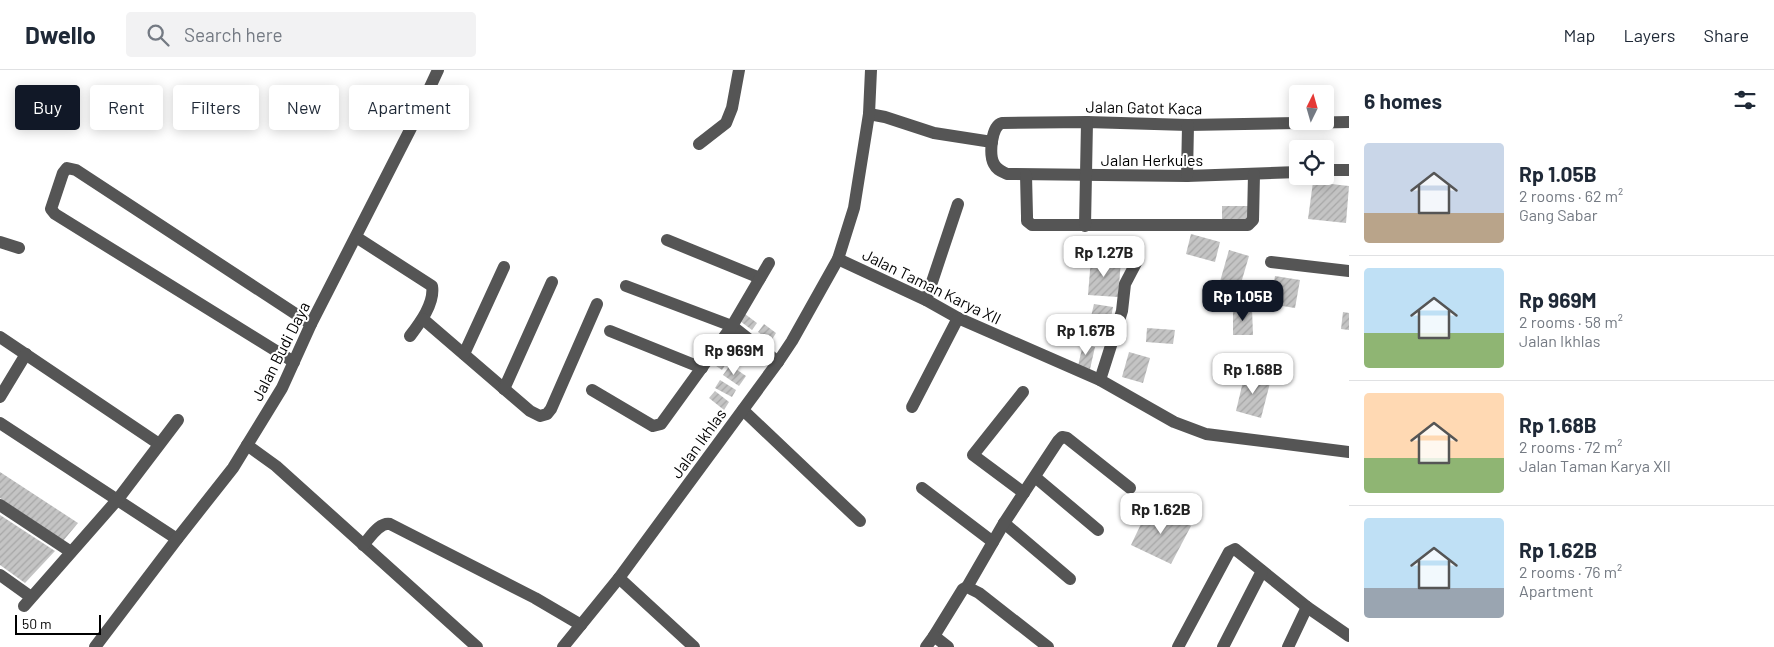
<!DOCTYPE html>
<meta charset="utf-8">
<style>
:root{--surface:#fff;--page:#f2f2f3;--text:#1f2937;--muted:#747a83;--line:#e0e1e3;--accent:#111827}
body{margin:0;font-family:Barlow,sans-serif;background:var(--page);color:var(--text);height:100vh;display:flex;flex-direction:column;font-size:19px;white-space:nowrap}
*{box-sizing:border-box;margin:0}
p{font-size:16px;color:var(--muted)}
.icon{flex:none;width:28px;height:28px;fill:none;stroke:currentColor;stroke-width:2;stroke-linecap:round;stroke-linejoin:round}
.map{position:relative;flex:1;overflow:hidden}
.details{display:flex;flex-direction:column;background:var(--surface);width:425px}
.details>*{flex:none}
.guide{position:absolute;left:15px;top:15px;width:475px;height:45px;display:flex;gap:10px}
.needle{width:32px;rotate:5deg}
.controls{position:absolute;left:1289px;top:15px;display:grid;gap:10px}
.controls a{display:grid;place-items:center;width:45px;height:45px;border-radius:5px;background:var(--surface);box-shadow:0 2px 12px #0003;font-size:25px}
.scale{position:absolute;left:15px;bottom:12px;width:86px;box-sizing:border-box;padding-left:5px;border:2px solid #000;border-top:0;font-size:14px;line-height:18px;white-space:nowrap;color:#000;-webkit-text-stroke:4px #fff;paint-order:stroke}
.price{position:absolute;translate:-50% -42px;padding:0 11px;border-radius:10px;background:#fff;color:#222;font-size:16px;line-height:32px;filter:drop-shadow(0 1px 2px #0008)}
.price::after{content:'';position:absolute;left:50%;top:30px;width:15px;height:11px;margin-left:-8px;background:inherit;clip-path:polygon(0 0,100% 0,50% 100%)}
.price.on{background:var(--accent);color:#fff}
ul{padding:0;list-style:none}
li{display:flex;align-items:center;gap:15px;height:125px;padding:0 15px}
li+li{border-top:1px solid var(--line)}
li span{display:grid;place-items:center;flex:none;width:140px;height:100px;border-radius:5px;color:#555}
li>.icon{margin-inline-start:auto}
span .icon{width:60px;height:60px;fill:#fffc;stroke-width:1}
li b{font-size:21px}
h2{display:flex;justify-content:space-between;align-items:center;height:60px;padding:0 15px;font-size:21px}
.pill{padding:0 18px;border-radius:5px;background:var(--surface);box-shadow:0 2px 12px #0003;font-size:18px;line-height:45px}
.pill.on{background:var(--accent);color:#fff}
header{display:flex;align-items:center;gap:30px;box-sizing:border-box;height:70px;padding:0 25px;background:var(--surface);border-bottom:1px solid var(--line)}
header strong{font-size:24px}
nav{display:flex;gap:28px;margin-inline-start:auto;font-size:18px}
.search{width:350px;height:45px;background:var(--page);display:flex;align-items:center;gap:12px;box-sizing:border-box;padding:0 18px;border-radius:5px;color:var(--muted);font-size:19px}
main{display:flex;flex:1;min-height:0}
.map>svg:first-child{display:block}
.building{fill:url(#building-hatch)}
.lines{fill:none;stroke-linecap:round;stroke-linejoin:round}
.minor{stroke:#555;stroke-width:12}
.labels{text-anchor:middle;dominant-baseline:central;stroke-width:4;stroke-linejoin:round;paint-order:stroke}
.street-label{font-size:16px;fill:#000;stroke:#fff}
</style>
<header>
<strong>Dwello</strong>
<div class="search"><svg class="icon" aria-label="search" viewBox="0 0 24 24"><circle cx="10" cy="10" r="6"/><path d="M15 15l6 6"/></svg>Search here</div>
<nav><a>Map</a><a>Layers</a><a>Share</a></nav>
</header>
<main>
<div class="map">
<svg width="1349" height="577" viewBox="0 0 1349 577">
<defs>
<pattern id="building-hatch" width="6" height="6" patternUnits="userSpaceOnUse" patternTransform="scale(1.25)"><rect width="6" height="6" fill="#c4c4c4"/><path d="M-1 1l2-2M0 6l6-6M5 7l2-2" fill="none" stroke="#a7a7a7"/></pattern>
</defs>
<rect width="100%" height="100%" fill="#fff"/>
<g class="building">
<polygon points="1313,112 1349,116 1346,153 1308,149"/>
<polygon points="1222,136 1251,136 1251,150 1222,149"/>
<polygon points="1191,164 1220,172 1215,192 1186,184"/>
<polygon points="1229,180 1249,186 1239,220 1219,215"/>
<polygon points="1091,188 1121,191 1118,227 1088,225"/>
<polygon points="1275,206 1300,210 1295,238 1270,234"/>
<polygon points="1094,234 1113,237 1109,258 1089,255"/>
<polygon points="1233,238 1252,238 1253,265 1233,265"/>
<polygon points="1343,242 1349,243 1349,260 1341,259"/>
<polygon points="745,244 757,253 752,260 740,251"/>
<polygon points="1055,253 1075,257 1072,273 1052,269"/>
<polygon points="764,254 776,263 771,271 758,262"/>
<polygon points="1147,258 1175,260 1173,274 1146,272"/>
<polygon points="1083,274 1095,277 1090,299 1078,296"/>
<polygon points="746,275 757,286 751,293 739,283"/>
<polygon points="715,282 728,291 722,300 709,291"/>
<polygon points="1129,282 1150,288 1143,313 1122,307"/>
<polygon points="730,295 746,306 739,316 723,305"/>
<polygon points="1245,303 1271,309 1261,348 1236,341"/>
<polygon points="720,310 736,320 732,327 715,318"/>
<polygon points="715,321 729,332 724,340 709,328"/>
<polygon points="0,402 78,453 63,471 0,428"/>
<polygon points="1150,435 1191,456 1171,494 1131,475"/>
<polygon points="0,445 55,481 25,513 0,495"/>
</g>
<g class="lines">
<g class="minor">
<polyline points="869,44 885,47 934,63 992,72"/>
<polyline points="699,74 726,53 732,38 739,0"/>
<polyline points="1325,100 1349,100"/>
<path d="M1298 102 1187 106 1007 104C1001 101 997 100 994 94 989 85 991 56 1002 53L1087 52 1188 55 1349 52"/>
<polyline points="1026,105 1027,146 1027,151 1032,155 1248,155 1253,150 1254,104"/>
<polyline points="1187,106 1188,55"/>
<polyline points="1085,156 1087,52"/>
<path d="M356 167 432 216C435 233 420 253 410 266"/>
<polyline points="667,170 760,208"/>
<polyline points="0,172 19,178"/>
<polyline points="838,189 926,230 958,248 1100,310 1174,352 1206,364 1349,382"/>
<polyline points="1271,192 1349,201"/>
<polyline points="626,216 732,256 778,292"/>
<polyline points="926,230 958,134"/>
<polyline points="423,249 530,341 540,346 547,344 551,339 597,234"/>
<polyline points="610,261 702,298"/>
<polyline points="0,267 159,374"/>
<polyline points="464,284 504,197"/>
<polyline points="294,292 55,144 51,139 63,103 67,98 76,100 311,254"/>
<polyline points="1100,310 1122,241 1125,214 1136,193"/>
<polyline points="504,319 552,212"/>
<polyline points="592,320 653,356 661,354 732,256 769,193"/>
<polyline points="1023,322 973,385 1024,423"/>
<polyline points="0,327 26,284"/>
<polyline points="912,337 958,248"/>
<polyline points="743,340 860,451"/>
<polyline points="0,353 177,469"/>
<polyline points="247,375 276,396 477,577"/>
<polyline points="1035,407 1098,460"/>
<polyline points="922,418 993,472"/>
<polyline points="0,435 71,482"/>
<polyline points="1004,453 1070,509"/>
<path d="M363 475C370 468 379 452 390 454L535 528 581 555"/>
<polyline points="0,505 31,527"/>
<polyline points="619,508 694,577"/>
<polyline points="967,517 1004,453 1058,371 1062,367 1067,368 1130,418"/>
<polyline points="24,536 118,429 178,350"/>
<polyline points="934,566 963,519 967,517 979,523 1048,577"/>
<polyline points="95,577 177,469 233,398 282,318 311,254 411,58 438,0"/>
<polyline points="563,577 619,508 778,292 792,271 838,189 854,138 869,44 871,0"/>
<polyline points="926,577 934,566 948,577"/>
<polyline points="1178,577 1229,482 1235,479 1307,537 1349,566"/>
<polyline points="1223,577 1262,501"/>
<polyline points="1288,577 1307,537"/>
</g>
</g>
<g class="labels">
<g class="street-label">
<text transform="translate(1144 37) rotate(1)">Jalan Gatot Kaca</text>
<text x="1152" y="89">Jalan Herkules</text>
<text transform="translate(932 216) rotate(26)">Jalan Taman Karya XII</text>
<text transform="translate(280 281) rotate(-63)">Jalan Budi Daya</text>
<text transform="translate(698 373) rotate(-54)">Jalan Ikhlas</text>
</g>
</g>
</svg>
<div class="controls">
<a><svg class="needle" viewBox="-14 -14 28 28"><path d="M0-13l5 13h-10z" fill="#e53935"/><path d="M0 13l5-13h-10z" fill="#747a83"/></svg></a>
<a><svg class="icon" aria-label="locate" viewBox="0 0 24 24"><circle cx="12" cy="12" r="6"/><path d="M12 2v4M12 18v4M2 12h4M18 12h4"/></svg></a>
</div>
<div class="scale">50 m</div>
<b class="price" style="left:1104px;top:208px">Rp 1.27B</b>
<b class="price on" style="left:1243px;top:252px">Rp 1.05B</b>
<b class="price" style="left:1086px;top:286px">Rp 1.67B</b>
<b class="price" style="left:734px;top:306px">Rp 969M</b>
<b class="price" style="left:1253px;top:325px">Rp 1.68B</b>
<b class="price" style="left:1161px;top:465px">Rp 1.62B</b>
<div class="guide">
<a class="pill on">Buy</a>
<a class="pill">Rent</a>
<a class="pill">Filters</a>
<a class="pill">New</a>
<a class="pill">Apartment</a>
</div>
</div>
<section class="details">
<h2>6 homes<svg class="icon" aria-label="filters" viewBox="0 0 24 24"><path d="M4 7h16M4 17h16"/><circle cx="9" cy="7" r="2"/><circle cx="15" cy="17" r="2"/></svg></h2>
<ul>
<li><span style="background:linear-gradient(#c9d6e8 70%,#b9a48a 0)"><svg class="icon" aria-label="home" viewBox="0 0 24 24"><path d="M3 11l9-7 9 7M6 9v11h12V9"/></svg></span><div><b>Rp 1.05B</b><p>2 rooms · 62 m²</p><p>Gang Sabar</p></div></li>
<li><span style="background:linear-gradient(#bfe0f5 65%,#8fb573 0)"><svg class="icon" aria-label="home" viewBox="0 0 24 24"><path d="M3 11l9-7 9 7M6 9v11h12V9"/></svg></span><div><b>Rp 969M</b><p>2 rooms · 58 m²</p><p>Jalan Ikhlas</p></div></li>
<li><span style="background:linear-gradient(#ffd9b3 65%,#8fb573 0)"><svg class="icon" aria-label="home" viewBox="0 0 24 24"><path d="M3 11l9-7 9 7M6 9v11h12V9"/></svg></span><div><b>Rp 1.68B</b><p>2 rooms · 72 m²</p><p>Jalan Taman Karya XII</p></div></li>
<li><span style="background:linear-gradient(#bfe0f5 70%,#9aa5b1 0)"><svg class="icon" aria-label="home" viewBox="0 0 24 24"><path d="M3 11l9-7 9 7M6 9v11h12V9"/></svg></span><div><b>Rp 1.62B</b><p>2 rooms · 76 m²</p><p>Apartment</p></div></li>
</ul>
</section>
</main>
